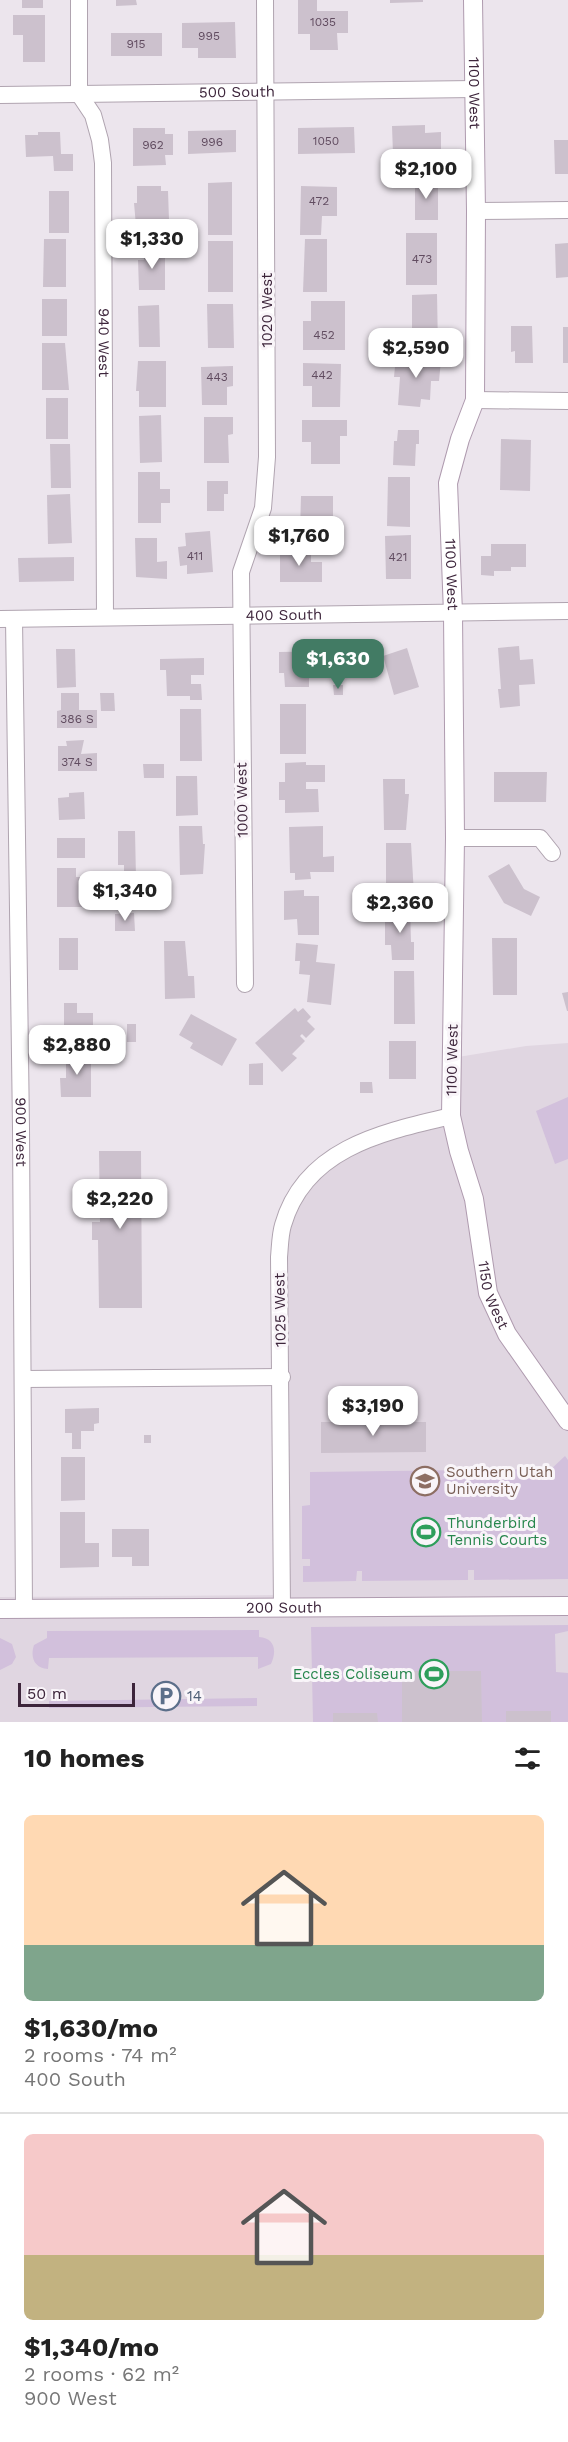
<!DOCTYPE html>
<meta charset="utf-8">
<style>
:root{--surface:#fff;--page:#f2f2f2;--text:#222;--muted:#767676;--line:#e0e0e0;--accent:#427b64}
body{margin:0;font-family:"Work Sans",sans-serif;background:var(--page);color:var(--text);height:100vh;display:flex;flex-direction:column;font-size:22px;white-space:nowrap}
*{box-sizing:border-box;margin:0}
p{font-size:20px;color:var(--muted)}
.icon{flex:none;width:33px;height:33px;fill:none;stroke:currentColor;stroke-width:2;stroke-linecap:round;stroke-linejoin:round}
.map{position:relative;height:1722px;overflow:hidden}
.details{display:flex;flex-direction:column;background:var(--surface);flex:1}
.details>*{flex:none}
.scale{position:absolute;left:18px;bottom:15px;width:117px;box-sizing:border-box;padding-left:6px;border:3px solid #3d253b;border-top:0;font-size:16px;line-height:21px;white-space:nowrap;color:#3d253b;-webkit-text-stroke:4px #f9f5f9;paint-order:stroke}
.price{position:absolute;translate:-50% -51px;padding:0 14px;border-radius:12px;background:#fff;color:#222;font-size:20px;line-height:39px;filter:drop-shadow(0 2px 3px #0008)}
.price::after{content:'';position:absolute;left:50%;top:36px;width:18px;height:14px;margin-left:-9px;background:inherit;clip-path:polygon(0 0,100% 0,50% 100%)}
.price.selected{background:var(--accent);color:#fff}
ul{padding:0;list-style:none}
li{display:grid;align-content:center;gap:12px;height:318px;padding:0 24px}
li+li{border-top:2px solid var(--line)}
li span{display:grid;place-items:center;height:186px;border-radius:9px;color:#555}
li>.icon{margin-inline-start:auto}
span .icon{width:108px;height:108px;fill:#fffc;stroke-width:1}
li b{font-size:26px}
h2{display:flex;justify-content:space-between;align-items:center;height:72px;padding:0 24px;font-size:26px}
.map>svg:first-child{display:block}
.built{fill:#e0d6e1}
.green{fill:#d2c0dc}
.building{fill:#ccc1cd}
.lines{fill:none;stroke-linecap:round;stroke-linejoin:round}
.street-casing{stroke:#b0a4b0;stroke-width:18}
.secondary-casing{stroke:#af9baf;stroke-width:20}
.street{stroke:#fff;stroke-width:16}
.secondary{stroke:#fff;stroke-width:18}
.labels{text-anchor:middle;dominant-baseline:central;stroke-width:6;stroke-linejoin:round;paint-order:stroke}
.number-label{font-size:12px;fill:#614c60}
.street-label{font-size:15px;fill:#3d253b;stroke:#f9f5f9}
.education-label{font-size:15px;fill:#785e54;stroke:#f9f5f9;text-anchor:start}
.leisure-label{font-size:15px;fill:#27864d;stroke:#f9f5f9;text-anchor:start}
.service-label{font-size:15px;fill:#4e5e75;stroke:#f9f5f9;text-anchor:start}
</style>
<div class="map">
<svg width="568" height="1722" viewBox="0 0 568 1722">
<rect width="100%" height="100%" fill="#ece5ed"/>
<polygon class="built" points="568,1043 568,1722 0,1722 0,1597 282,1595 282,1227 337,1154 451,1116 452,1058 526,1046"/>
<g class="green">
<polygon points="568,1097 568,1159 555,1164 536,1111"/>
<polygon points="565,1456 568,1460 568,1579 474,1580 474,1570 468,1570 468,1580 362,1581 362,1571 357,1571 356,1581 303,1582 303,1566 310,1566 310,1559 302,1559 302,1506 310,1505 310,1472 541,1469 541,1472 549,1471"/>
<polygon points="568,1625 568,1631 555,1634 556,1672 568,1673 568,1722 313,1722 311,1627"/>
<path d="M259 1630V1637C275 1638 277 1651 271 1664L258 1669V1657L49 1658 48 1669C34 1668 30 1657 34 1645L47 1638V1631Z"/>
<polygon points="0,1638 12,1644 16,1657 12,1664 0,1670"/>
<polygon points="257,1698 257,1706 49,1708 49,1701"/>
</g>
<g class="building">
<rect x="22" y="0" width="21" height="8"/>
<polygon points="116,0 136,0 137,5 116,6"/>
<polygon points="298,0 317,0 317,11 348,11 348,33 337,33 338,50 310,50 310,34 298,34"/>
<polygon points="390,0 423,0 423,2 390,3"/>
<polygon points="13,15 45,15 45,62 23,62 23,35 13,35"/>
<polygon points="235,22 236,58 198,58 198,48 182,48 182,23"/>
<rect x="111" y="33" width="51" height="23"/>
<polygon points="425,125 425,133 441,132 441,153 393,154 392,126"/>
<polygon points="354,127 355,153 298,154 298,128"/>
<polygon points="133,128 165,128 165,134 173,134 173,155 165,155 166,165 133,166"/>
<polygon points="236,130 236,152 188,154 188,131"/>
<polygon points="38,132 60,132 61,154 73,154 73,171 54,171 53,156 26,157 25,135 38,135"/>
<polygon points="554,140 568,140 568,174 555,174"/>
<rect x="415" y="180" width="23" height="40"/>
<polygon points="232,182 232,235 208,235 208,183"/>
<polygon points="137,186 161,186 161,191 168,191 169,220 161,220 161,237 137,237 134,203 137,203"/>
<polygon points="301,186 337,187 337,216 322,216 321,235 300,235"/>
<rect x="49" y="191" width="20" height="42"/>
<rect x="406" y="233" width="31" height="52"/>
<polygon points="44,239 66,239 66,287 43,287"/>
<polygon points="305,239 327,239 327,292 303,292"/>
<rect x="208" y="241" width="25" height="51"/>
<polygon points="568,243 568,277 556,278 555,244"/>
<polygon points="144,249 165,249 165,290 139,290 138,260 144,260"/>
<polygon points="437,294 438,348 412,349 412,295"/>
<rect x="42" y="299" width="25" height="37"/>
<polygon points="311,301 345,301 345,350 303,350 303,321 311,321"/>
<polygon points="207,304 233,304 234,348 208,348"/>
<polygon points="159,305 160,347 139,347 138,306"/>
<polygon points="511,326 532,326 533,363 515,363 515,351 511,352"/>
<rect x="563" y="327" width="5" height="36"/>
<polygon points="42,343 65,343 69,390 42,390"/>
<polygon points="396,356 441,360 439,381 431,381 430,400 421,399 420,407 398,405 400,377 394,377"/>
<polygon points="138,361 166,361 166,407 139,407 139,391 136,391"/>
<polygon points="303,363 341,364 340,407 312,407 312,386 303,386"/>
<polygon points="233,366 233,386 227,387 227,405 202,405 201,367"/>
<rect x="46" y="398" width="22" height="41"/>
<polygon points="161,415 162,462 140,463 139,416"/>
<polygon points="204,417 233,417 233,434 228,435 229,463 204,463"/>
<polygon points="302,420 347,420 347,436 340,436 340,464 311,464 311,442 302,442"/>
<polygon points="398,430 419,430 419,444 416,444 415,466 393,465 394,441 397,441"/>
<polygon points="501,439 531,440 530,491 500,490"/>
<polygon points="50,444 70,444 71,488 51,488"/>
<polygon points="138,472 160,472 160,489 170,489 170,503 161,503 161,523 138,523"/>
<polygon points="388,477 410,477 410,527 387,526"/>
<polygon points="207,481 228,481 228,494 224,494 224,511 207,511"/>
<polygon points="70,494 72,543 48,544 47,495"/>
<polygon points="301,496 333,496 333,520 316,520 316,534 300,533"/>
<polygon points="210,531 213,572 187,574 187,565 180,566 178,547 186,546 185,533"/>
<polygon points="411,535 411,579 386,579 385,536"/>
<polygon points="135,538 157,538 157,562 167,561 167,579 136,577"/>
<polygon points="491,544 526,544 526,567 511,567 511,571 494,571 494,576 481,575 481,556 491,556"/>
<polygon points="280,549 311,549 311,562 322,562 322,582 280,582"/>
<polygon points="74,557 74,581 19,582 18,558"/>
<polygon points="519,646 520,660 533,659 535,684 519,685 520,706 500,708 498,689 501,689 498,648"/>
<polygon points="407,648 419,687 394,695 383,656"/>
<polygon points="56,649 75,649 76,687 57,688"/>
<polygon points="334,651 334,672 309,672 309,687 285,687 284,673 279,673 279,652"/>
<polygon points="204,658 204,675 191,675 191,684 201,684 202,700 190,700 190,696 167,696 166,670 160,670 160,659"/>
<polygon points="333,685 343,685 343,695 334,695"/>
<polygon points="61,693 79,693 79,710 97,710 97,728 57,728 57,711 61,710"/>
<polygon points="100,693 114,693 115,711 101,711"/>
<rect x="280" y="704" width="26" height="50"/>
<polygon points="180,709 201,709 202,761 180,761"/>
<polygon points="84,740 81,754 97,753 97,771 58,771 58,746 67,746 66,741"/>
<polygon points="306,762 306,765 325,765 325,782 306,782 306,789 318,789 319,812 285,813 285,800 279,800 279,782 285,782 285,763"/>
<polygon points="143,764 164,764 164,778 144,778"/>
<polygon points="494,772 547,772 546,802 494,802"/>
<polygon points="176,776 197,776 198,815 176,816"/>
<polygon points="383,779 405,779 405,794 409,794 406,830 384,830"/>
<polygon points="84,792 85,819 59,820 58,798 69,797 69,793"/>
<polygon points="179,826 202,826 203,844 205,844 203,874 180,875"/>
<polygon points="323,826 323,857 334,856 334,872 310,872 311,879 295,880 295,873 290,873 289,827"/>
<polygon points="118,831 135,831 136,878 124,878 124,865 118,865"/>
<rect x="57" y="838" width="28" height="20"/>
<polygon points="386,843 411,843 414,895 386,895"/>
<polygon points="509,864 524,889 540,897 531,916 504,903 488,876"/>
<polygon points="57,868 76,868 76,877 82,877 83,907 57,907"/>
<polygon points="304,890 304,896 319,896 319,935 298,935 297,919 284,920 284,891"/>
<polygon points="388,907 410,907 411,942 414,942 414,960 392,960 391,945 385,945 385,922 388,922"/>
<polygon points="134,913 135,931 115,931 115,914"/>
<rect x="59" y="938" width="19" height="32"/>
<polygon points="492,938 517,938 517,995 493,995"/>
<polygon points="164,941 185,941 188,976 194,976 195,998 165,999"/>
<polygon points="296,943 318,945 316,962 335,964 331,1005 307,1002 310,975 299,974 300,961 295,961"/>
<polygon points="394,971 414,971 415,1024 394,1024"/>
<polygon points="568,992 568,1011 567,1011 562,993"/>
<polygon points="64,1003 77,1003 77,1013 93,1013 93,1045 64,1045"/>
<polygon points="295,1008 298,1012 303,1008 311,1017 307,1021 315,1029 306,1038 302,1034 300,1036 305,1041 292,1054 297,1058 282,1072 255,1043"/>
<polygon points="191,1014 237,1039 222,1066 190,1048 193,1043 179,1035"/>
<rect x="127" y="1024" width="9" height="18"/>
<rect x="389" y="1041" width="27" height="38"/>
<polygon points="66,1053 91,1053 91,1097 61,1097 60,1078 66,1078"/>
<polygon points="263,1063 263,1085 249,1085 249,1064"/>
<polygon points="360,1082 372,1082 373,1093 360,1093"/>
<polygon points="99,1151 141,1151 142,1308 99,1308 98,1240 92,1240 92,1222 100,1222"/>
<polygon points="99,1408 99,1423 94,1424 94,1431 81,1431 81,1449 72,1449 72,1433 65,1433 65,1409"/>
<polygon points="321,1422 426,1422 426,1452 321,1453"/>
<rect x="144" y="1435" width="7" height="8"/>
<polygon points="61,1457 85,1457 85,1500 61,1501"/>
<polygon points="60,1512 85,1512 85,1543 99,1543 99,1567 60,1568"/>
<polygon points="112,1529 149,1529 149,1566 132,1566 132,1557 112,1557"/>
<polygon points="402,1671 481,1671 482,1722 402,1722"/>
<rect x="506" y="1711" width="45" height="11"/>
<polygon points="333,1713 377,1713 378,1722 333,1722"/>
</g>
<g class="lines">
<g class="street-casing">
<g id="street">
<path id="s1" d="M79 0V94L93 115 100 140 103 163 105 617"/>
<path id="s2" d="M0 95 474 89"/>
<polyline points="476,211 568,210"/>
<polyline points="475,400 568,401"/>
<path id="s3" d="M0 619 568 611"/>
<path id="s4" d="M14 619 21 1128 24 1609"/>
<polyline points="455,838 540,838 552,853"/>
<polyline points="245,984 241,572 263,508 267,457 265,0"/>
<polyline points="23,1379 282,1377"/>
<path d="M282 1608 279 1257C280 1247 280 1235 283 1225 305 1148 383 1132 451 1116"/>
</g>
</g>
<g class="secondary-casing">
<g id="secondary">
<path id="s5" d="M473 0 476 211 475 400 460 439 448 483 453 613 455 838 451 1116 459 1151 474 1199 488 1293 507 1334 568 1421"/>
<path id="s6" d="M0 1609 568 1606"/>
</g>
</g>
<use href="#street" class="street"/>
<use href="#secondary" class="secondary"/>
</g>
<defs>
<g id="university-ring" transform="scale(1.5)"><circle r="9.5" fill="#f9f5f9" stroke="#8d6e63" stroke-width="1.5"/><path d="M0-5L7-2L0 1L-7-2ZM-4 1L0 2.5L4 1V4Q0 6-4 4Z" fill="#8d6e63"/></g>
<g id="stadium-ring" transform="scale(1.5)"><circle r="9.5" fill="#f9f5f9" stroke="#2e9e5b" stroke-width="1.5"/><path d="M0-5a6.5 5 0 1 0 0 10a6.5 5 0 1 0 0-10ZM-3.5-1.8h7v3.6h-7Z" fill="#2e9e5b"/></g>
<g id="parking-ring" transform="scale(1.5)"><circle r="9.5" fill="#f9f5f9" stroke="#5c6f8a" stroke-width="1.5"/><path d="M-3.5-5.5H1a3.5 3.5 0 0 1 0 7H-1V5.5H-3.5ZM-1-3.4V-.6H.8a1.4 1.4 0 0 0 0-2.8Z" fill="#5c6f8a"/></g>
</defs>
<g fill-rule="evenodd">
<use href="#university-ring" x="425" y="1481"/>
<use href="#stadium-ring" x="426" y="1532"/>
<use href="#stadium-ring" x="434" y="1674"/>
<use href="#parking-ring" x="166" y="1696"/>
</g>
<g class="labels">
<g class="number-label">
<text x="323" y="22">1035</text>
<text x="209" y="36">995</text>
<text x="136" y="44">915</text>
<text x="326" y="141">1050</text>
<text x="212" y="142">996</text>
<text x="153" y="145">962</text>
<text x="319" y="201">472</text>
<text x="422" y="259">473</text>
<text x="324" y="335">452</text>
<text x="322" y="375">442</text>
<text x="217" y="377">443</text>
<text x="195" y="556">411</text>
<text x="398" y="557">421</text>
<text x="77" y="719">386 S</text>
<text x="77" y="762">374 S</text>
</g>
<g class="street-label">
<text stroke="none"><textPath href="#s5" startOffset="93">1100 West</textPath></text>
<text stroke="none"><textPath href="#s2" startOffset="237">500 South</textPath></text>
<text transform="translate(267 310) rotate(-90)">1020 West</text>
<text stroke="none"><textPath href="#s1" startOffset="348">940 West</textPath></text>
<text stroke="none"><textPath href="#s5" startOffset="579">1100 West</textPath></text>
<text stroke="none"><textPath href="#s3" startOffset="284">400 South</textPath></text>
<text transform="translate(242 800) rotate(-91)">1000 West</text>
<text transform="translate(452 1060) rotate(-89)">1100 West</text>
<text stroke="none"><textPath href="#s4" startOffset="513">900 West</textPath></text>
<text stroke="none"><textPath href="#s5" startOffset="1305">1150 West</textPath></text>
<text transform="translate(280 1310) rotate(-91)">1025 West</text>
<text stroke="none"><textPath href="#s6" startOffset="284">200 South</textPath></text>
</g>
<g class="education-label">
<text x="446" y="1472">Southern Utah<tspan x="446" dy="17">University</tspan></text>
</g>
<g class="leisure-label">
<text x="447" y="1523">Thunderbird<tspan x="447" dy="17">Tennis Courts</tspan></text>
<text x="413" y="1674" text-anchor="end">Eccles Coliseum</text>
</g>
<g class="service-label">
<text x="187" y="1696">14</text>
</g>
</g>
</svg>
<div class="scale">50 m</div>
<b class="price" style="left:426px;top:200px">$2,100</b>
<b class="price" style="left:152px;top:270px">$1,330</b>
<b class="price" style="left:416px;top:379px">$2,590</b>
<b class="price" style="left:299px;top:567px">$1,760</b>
<b class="price selected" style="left:338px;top:690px">$1,630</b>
<b class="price" style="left:125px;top:922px">$1,340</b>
<b class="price" style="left:400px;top:934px">$2,360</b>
<b class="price" style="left:77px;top:1076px">$2,880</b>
<b class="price" style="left:120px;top:1230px">$2,220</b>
<b class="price" style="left:373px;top:1437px">$3,190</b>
</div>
<section class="details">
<h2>10 homes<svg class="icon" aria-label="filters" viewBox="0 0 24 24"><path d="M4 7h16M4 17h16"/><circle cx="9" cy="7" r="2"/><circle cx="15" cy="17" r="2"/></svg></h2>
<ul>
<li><span style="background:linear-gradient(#ffd9b3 70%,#7fa58c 0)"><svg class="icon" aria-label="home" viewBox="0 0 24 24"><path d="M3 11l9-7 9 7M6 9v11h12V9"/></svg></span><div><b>$1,630/mo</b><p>2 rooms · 74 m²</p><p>400 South</p></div></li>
<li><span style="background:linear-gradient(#f6c9c9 65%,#c2b280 0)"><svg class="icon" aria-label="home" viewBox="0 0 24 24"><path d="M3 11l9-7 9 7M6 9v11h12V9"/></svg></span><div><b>$1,340/mo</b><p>2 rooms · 62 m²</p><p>900 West</p></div></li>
</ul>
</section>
